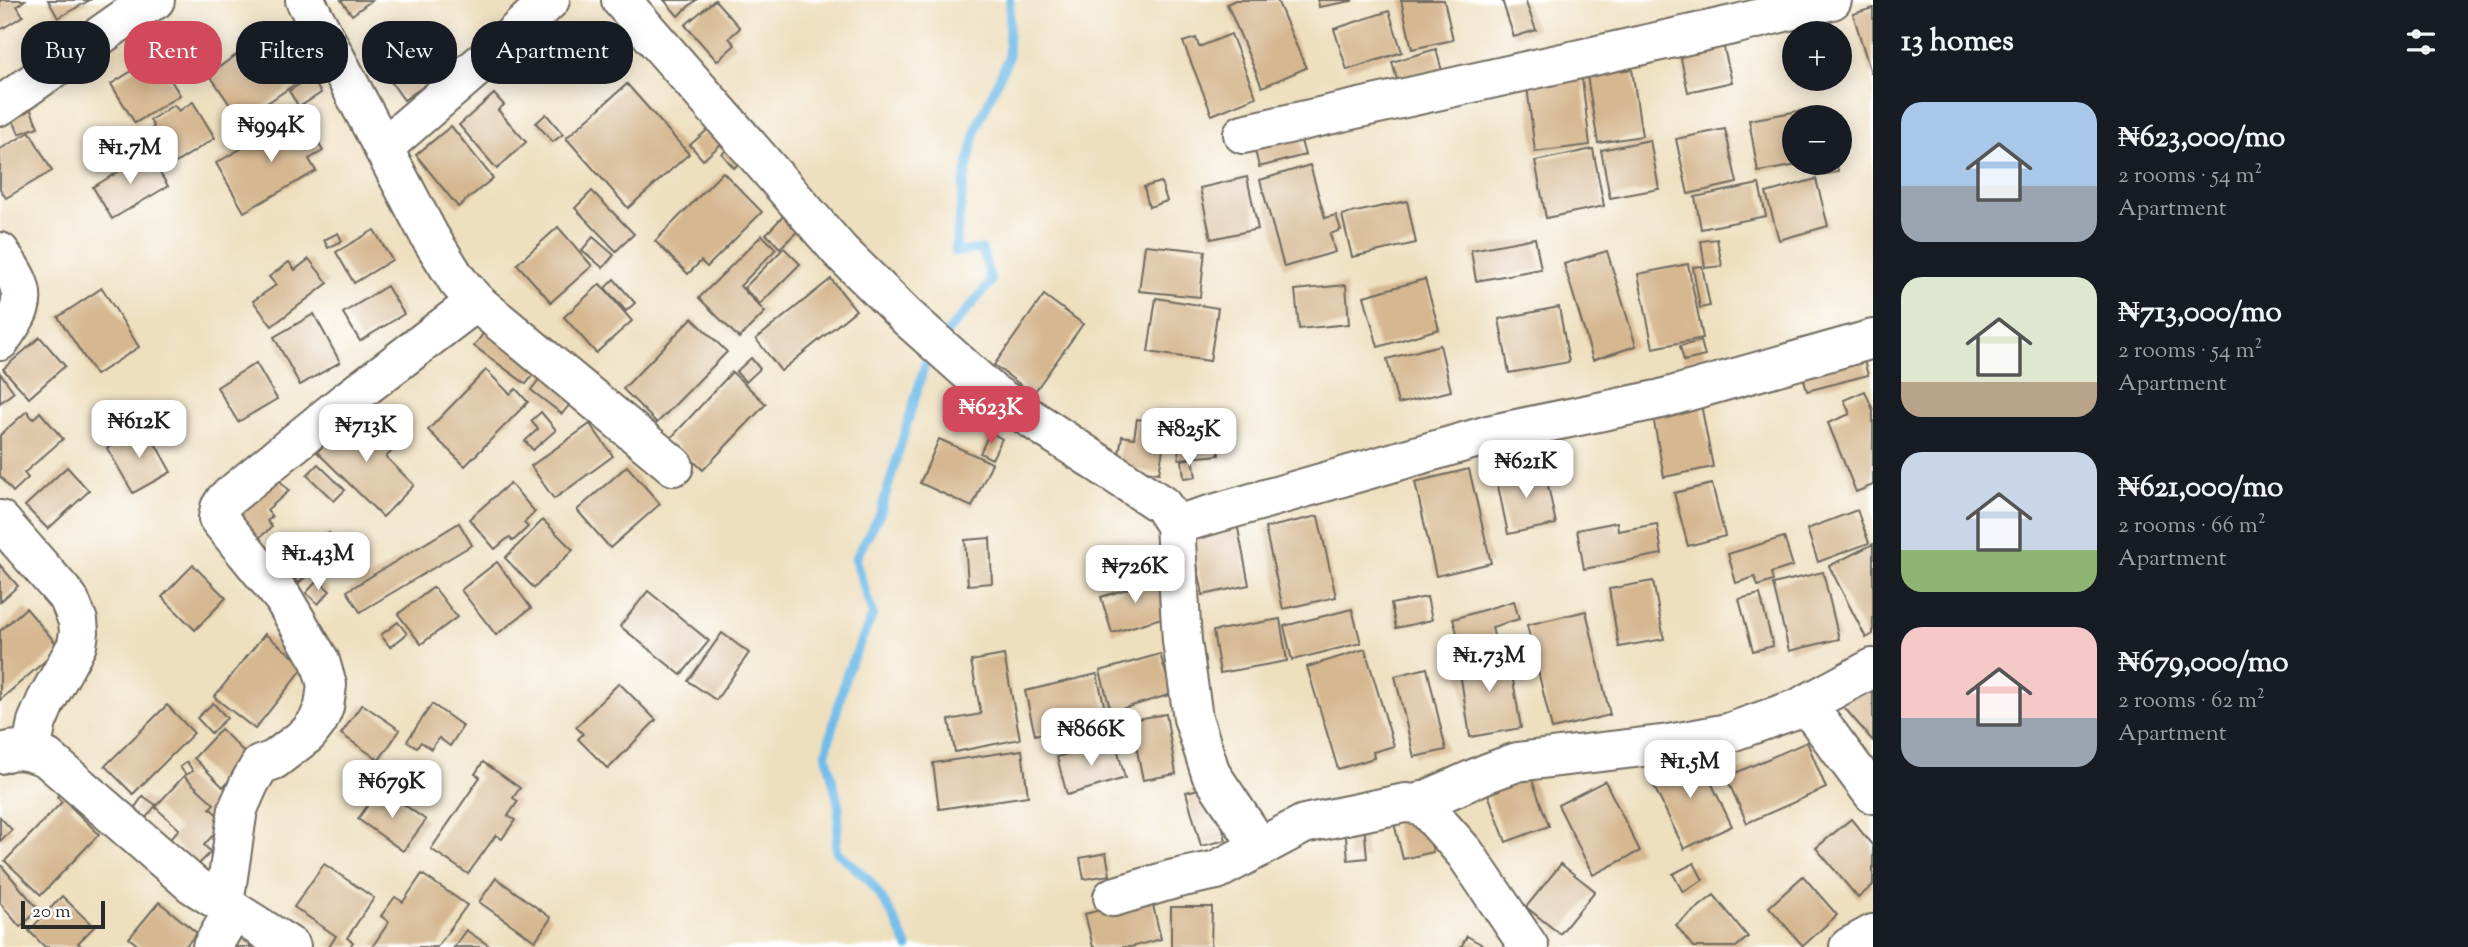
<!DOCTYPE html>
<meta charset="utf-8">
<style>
:root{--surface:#171b24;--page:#20242c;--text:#f1f3f6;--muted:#9ea1a6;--accent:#d1495b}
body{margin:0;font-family:"Sorts Mill Goudy",serif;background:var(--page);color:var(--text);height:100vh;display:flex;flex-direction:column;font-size:26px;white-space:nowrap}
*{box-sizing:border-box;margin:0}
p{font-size:23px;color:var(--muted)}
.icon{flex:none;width:38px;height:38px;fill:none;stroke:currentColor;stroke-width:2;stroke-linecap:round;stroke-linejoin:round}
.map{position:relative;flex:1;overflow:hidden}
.panel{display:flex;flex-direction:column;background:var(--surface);width:595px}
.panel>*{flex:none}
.guide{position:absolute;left:21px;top:21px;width:665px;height:63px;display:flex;gap:14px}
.tools{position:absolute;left:1782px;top:21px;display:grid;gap:14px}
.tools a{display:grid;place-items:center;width:70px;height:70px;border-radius:50%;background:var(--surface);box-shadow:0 4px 18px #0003;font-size:35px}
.scale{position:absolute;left:21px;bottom:18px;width:84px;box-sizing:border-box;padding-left:7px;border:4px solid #2b2b2b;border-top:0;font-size:19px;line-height:24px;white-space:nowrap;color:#2b2b2b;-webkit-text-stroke:5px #fff;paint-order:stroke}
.price{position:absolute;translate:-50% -60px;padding:0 16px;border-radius:14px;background:#fff;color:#222;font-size:23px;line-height:46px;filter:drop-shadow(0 2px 4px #0008)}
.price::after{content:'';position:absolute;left:50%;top:42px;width:21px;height:16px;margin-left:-10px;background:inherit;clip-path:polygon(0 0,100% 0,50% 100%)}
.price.active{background:var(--accent);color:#fff}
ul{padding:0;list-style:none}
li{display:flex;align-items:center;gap:21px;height:175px;padding:0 28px}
li span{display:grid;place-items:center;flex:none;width:196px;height:140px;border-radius:21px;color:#555}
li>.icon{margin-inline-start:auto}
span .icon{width:84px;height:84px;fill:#fffc;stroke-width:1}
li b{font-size:30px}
h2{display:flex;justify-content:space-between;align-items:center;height:84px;padding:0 28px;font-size:30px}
.pill{padding:0 24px;border-radius:28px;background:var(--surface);box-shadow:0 4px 18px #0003;font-size:24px;line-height:63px}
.pill.active{background:var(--accent);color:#fff}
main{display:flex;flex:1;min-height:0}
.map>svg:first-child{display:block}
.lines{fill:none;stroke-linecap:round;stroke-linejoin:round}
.stream{stroke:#6fbce9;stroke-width:9}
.building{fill:#d5b790}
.minor-casing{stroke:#6f6a5f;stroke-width:42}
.minor{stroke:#fff;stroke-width:38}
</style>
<main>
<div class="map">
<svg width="1873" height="947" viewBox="0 0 1873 947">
<rect width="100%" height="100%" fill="#fff"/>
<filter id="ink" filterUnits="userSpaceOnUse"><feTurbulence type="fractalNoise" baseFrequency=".0143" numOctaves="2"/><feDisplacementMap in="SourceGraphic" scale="14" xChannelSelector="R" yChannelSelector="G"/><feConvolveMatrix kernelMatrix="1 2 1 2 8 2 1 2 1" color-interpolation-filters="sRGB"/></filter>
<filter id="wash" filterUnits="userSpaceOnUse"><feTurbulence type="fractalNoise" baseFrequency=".00686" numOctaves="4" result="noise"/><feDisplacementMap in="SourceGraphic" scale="28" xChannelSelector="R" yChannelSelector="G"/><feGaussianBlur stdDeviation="1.57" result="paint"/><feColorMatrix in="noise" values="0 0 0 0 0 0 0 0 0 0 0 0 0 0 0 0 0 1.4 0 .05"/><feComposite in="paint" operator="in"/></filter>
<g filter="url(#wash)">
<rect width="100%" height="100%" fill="#eedfbf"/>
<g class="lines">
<g class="stream">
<polyline points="947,333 991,282 982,249 955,252 964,182 977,126 1008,59 1010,0"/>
<polyline points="908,947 890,911 869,880 836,851 839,807 826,753 847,672 873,615 855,559 880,514 927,358"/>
</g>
</g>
<g id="blocks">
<g class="building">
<polygon points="0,0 25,0 17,6 23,16 0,30"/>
<polygon points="48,0 90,0 58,18"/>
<polygon points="341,0 372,0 352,15"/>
<polygon points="664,0 696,0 678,16"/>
<polygon points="715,0 740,28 729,38 735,45 717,61 685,25"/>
<polygon points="1235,0 1277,0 1306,68 1262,87 1227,4"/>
<polygon points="1318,0 1352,0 1352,1 1319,7"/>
<polygon points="1401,0 1444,0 1453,40 1412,49"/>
<polygon points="1502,0 1525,0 1536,30 1514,37"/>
<polygon points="1873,8 1873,73 1871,73 1853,14"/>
<polygon points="1389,11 1402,52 1347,70 1334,29"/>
<polygon points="432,27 454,57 437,69 441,74 404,100 379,65"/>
<polygon points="1231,34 1256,97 1212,115 1183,42 1196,38 1199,47"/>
<polygon points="279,42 304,78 241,121 209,74 245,49 252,61"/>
<polygon points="1723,44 1732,82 1688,92 1680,54"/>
<polygon points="1436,49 1442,71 1398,83 1392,62"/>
<polygon points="156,56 180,95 135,123 111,84"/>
<polygon points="1632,69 1642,136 1598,143 1587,76"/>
<polygon points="311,77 321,93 299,107 289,91"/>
<polygon points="1582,79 1590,145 1535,152 1527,86"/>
<polygon points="627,84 689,154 628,208 566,138"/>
<polygon points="494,94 504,105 498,110 526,142 497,169 459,125"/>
<polygon points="193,102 215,138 169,167 147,131 154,127 150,120 174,105 179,111"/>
<polygon points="30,108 38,127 19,134 11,115"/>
<polygon points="1815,108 1816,117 1794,117 1794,163 1803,164 1758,172 1749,120"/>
<polygon points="546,114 563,134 553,142 536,123"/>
<polygon points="293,119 297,126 306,121 323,151 309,159 316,171 244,212 216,163"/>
<polygon points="713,125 726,140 703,160 690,145"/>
<polygon points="451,126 493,178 458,207 416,155"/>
<polygon points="1725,129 1737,183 1688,194 1676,139"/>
<polygon points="30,132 52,171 6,198 0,189 0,149"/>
<polygon points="1299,134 1305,155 1259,167 1254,146"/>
<polygon points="1650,140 1659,189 1610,198 1601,150"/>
<polygon points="736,141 748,155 734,168 722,154"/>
<polygon points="1593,149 1604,206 1546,218 1535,161"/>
<polygon points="148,154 168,186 112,219 93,187"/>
<polygon points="1814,163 1837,163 1838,172 1816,176"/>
<polygon points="1310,165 1325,218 1336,215 1341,230 1330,234 1335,252 1284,267 1260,180"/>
<polygon points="723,172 762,212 707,267 701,261 688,274 655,241"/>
<polygon points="1247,177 1258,229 1211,239 1200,188"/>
<polygon points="1816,179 1828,226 1779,240 1766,193"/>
<polygon points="1161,182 1167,201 1149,207 1144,187"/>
<polygon points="1759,184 1766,216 1701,229 1695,197"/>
<polygon points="592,191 634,234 616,251 575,208"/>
<polygon points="1407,201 1416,243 1352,257 1342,215"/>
<polygon points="789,210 804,225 780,248 766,234"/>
<polygon points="558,227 592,266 551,302 517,264"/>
<polygon points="374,230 392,260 354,283 336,252"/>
<polygon points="338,233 342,241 328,248 324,240"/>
<polygon points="762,235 776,249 740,286 765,312 739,338 699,298"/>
<polygon points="593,237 614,255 603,268 582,250"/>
<polygon points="1535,238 1541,269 1476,281 1471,250"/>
<polygon points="1717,239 1722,266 1705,268 1701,241"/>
<polygon points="1145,245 1205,251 1200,297 1139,291"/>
<polygon points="784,248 800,264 760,304 744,288"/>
<polygon points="1607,251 1636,346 1593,360 1564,264"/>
<polygon points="309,259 328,283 272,326 253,301 276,285 269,277 289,262 295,270"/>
<polygon points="1688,264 1703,338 1653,348 1638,274"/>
<polygon points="1702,266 1710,306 1700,308 1693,267"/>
<polygon points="614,279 635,303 626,311 605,288"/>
<polygon points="831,279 856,310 781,371 756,339"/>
<polygon points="1425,279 1439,329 1378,347 1364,296"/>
<polygon points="600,284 632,321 596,353 564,317"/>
<polygon points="1346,285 1349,324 1299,329 1295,290"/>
<polygon points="387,286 404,314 360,341 343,313"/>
<polygon points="102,288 139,347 96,375 58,317"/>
<polygon points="1044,295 1083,324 1033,394 994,365"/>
<polygon points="1156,298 1218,308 1210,361 1148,352"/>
<polygon points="1559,307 1569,362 1509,373 1499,319"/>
<polygon points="314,314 340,362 300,385 274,337"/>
<polygon points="692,318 727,352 657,423 623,389"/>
<polygon points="491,323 543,362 526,384 474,346"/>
<polygon points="40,337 65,366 29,398 3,369"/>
<polygon points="1701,341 1705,356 1684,361 1680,346"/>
<polygon points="1440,345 1451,391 1398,404 1387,359"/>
<polygon points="1861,351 1868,375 1807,391 1801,368"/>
<polygon points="751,358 760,369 746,382 736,372"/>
<polygon points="256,363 277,399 238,422 217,387"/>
<polygon points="548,367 580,391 562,414 531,390"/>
<polygon points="486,370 510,394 516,389 528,402 465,466 428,430"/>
<polygon points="732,372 766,404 703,470 670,439"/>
<polygon points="0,373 14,392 0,403"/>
<polygon points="1865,391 1873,410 1873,485 1856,492 1828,423 1850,414 1844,400"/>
<polygon points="1699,394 1713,467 1664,477 1652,411"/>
<polygon points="27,411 33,419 40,412 63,439 24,473 28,478 13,492 0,476 0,435"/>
<polygon points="356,412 394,449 386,457 414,485 383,517 317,452"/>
<polygon points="541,412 556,430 533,450 525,441 538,429 531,421"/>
<polygon points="1137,419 1167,424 1159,473 1117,467 1122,436 1134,438"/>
<polygon points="1216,421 1219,455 1179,459 1176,425"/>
<polygon points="590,424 613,456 554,499 531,466"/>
<polygon points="146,427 171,472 133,493 107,448"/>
<polygon points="990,432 1002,439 992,459 980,453"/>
<polygon points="939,439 992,463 972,507 920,483"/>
<polygon points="1193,458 1196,477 1184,478 1182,460"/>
<polygon points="318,464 345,490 334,501 307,475"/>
<polygon points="627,466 660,504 610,548 577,510"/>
<polygon points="1544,466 1556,524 1508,534 1496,476"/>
<polygon points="67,467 89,491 48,529 25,506"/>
<polygon points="1469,469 1491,563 1436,576 1415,482"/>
<polygon points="274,474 289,491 267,510 272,517 267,521 272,527 253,543 228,513"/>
<polygon points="510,483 535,512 524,523 528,527 513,541 509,537 495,549 469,519"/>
<polygon points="1712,484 1725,536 1688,546 1674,493"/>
<polygon points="1857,510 1869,543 1818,562 1807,529"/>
<polygon points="1318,516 1336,597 1283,609 1265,528"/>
<polygon points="1236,518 1249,585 1203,595 1190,527"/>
<polygon points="543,520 573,550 534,588 505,558"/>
<polygon points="1617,522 1618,531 1657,524 1662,554 1584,569 1577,530"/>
<polygon points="459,523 472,545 360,612 347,591"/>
<polygon points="329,533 338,545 319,561 309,550"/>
<polygon points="1784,537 1793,566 1771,573 1773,581 1758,586 1755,577 1736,583 1728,554"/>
<polygon points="990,538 992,583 968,585 965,540"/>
<polygon points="1873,544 1873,634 1866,638 1829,566"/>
<polygon points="282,553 305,577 299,583 276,559"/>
<polygon points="497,562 531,608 496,635 461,590"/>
<polygon points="0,565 18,586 0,602"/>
<polygon points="193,565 226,598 195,630 162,597"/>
<polygon points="1155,572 1168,616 1112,633 1101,597 1146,583 1144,575"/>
<polygon points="1823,572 1839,639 1789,651 1773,584"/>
<polygon points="318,580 330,591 318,604 306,593"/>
<polygon points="1653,581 1664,639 1619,647 1609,589"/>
<polygon points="434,587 457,617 421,644 398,614"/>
<polygon points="648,591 709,641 681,675 620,626"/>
<polygon points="1760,594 1773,646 1753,651 1739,599"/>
<polygon points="1427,597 1432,620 1396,628 1391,604"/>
<polygon points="1514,601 1519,619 1492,627 1495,641 1462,650 1453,619"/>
<polygon points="26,608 60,648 0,700 0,631"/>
<polygon points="1352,609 1361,643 1292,660 1284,626"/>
<polygon points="1586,611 1610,715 1552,729 1527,625"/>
<polygon points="1280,619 1287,661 1220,673 1213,631"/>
<polygon points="398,622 407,634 390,647 381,635"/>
<polygon points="722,633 749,653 716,700 688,681"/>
<polygon points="265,634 305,666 255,729 214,697"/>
<polygon points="1365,649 1394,746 1373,752 1374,758 1338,769 1307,667"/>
<polygon points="1508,650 1521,728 1470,737 1458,659"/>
<polygon points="1160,654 1172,694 1111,712 1100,671"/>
<polygon points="1004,655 1020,739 955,752 949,720 981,714 971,661"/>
<polygon points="1427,668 1446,750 1414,757 1395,676"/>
<polygon points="1097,674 1107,718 1035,735 1025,691"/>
<polygon points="1873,677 1873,741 1842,705"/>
<polygon points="619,683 656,720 608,769 578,739 583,734 576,727"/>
<polygon points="213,703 227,718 211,733 197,718"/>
<polygon points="362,704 400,730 379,760 341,734"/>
<polygon points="432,704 463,726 450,746 439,738 431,749 421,742 417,747 407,741"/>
<polygon points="167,705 194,733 133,794 105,766"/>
<polygon points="1166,714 1176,774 1143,780 1131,720"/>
<polygon points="221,729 250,758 223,787 194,758"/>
<polygon points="1115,740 1125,778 1067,795 1057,757"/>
<polygon points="1807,742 1826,788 1747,823 1726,777"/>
<polygon points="1022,750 1028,796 939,809 933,763"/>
<polygon points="1696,751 1732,826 1684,849 1648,774"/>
<polygon points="187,762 193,771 186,775 180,767"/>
<polygon points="483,762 520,788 513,798 518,801 508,816 515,820 502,839 496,835 468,874 431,849 480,777 475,774"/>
<polygon points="184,776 214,804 210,808 225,822 204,845 211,852 198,865 170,839 179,829 155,807"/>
<polygon points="1531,777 1549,826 1506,842 1488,794"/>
<polygon points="1605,781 1640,851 1593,875 1558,805"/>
<polygon points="70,784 81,795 70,806 99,834 41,895 5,861 62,802 57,797"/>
<polygon points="1212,786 1226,840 1201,846 1186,792"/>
<polygon points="380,788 426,820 403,851 358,819"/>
<polygon points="143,796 156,805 145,819 133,810"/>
<polygon points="1422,811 1433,852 1403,859 1393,819"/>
<polygon points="0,817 12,830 0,841"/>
<polygon points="1851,819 1873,846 1873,885 1858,898 1816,848"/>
<polygon points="1364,824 1367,858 1348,860 1345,826"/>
<polygon points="1106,853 1110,875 1084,879 1080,858"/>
<polygon points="1694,863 1703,880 1683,892 1673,874"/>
<polygon points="0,864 39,910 20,927 0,903"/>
<polygon points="324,864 374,898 347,938 353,942 350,947 329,947 336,936 294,907"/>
<polygon points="1561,864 1595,891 1560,934 1526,907"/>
<polygon points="422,874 467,905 437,947 372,947 389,922 381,916 395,897 403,902"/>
<polygon points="1803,876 1837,915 1803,946 1769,907"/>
<polygon points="496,878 551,918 535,941 479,902"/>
<polygon points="1714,895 1748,937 1736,947 1693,947 1676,925"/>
<polygon points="62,896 94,927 78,943 82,947 45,947 29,931"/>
<polygon points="1151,897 1161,939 1131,947 1093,947 1085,914"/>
<polygon points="159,902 197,933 185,947 140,947 129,938"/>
<polygon points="1171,907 1212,907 1211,947 1171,947"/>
<polygon points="243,923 259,947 227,947"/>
<polygon points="466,930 491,947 454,947"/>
<polygon points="1467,936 1486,947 1461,947"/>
</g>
</g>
</g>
<g filter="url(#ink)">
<use href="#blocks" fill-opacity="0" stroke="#6f6a5f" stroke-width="2"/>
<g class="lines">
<g class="minor-casing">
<g id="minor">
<polyline points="305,0 430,237 457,280 476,302 674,466"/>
<polyline points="621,0 840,251 907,317 991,392 1162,505 1175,525 1182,641 1193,718 1211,774 1260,847"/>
<polyline points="0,106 138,9 155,0"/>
<polyline points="1243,134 1737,24 1832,0"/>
<polyline points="383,148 499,48 550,0"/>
<path d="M0 252C10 268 26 287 20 307 17 319 6 331 0 341"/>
<polyline points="0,520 69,599 78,621 79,632 77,645 46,701 37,722 31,751"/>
<polyline points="1175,525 1492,434 1661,399 1873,339"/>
<polyline points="1806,704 1873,794"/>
<path d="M0 754C17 747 30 751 47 758L192 884 291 947"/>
<polyline points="1417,804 1487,773 1517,762 1669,744 1728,733 1799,708 1873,668"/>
<polyline points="1113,897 1174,879 1217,870 1304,824 1405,803 1417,804 1426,809 1465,853 1529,947"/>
<polyline points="224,904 238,809 249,784 260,765 274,760 308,734 318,721 324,707 327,685 320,661 283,598 218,518 220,508 225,500 345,402 476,302"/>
<polyline points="212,947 233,911"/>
<polyline points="1849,947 1873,934"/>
</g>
</g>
<use href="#minor" class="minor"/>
</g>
</g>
</svg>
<div class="tools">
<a>+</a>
<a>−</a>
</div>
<div class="scale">20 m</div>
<b class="price" style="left:271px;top:164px">₦994K</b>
<b class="price" style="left:130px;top:186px">₦1.7M</b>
<b class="price active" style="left:991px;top:446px">₦623K</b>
<b class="price" style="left:139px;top:460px">₦612K</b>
<b class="price" style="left:366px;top:464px">₦713K</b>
<b class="price" style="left:1189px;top:468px">₦825K</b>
<b class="price" style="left:1526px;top:500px">₦621K</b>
<b class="price" style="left:318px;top:592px">₦1.43M</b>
<b class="price" style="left:1135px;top:605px">₦726K</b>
<b class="price" style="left:1489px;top:694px">₦1.73M</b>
<b class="price" style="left:1091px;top:768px">₦866K</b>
<b class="price" style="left:1690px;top:800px">₦1.5M</b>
<b class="price" style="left:392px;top:820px">₦679K</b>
<div class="guide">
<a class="pill">Buy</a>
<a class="pill active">Rent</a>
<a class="pill">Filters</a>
<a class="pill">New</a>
<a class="pill">Apartment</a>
</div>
</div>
<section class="panel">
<h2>13 homes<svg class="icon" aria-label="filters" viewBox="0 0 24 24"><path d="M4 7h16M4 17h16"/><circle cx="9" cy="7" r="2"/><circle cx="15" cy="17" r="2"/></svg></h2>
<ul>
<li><span style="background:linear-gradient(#a9c7e8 60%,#9aa5b1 0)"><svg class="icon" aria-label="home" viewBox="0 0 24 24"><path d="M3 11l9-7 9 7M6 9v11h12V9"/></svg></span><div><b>₦623,000/mo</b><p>2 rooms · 54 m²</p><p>Apartment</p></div></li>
<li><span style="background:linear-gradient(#dfe7d0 75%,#b9a48a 0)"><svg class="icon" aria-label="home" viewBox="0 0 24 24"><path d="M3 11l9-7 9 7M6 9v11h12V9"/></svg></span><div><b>₦713,000/mo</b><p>2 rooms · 54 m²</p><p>Apartment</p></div></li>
<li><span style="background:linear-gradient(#c9d6e8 70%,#8fb573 0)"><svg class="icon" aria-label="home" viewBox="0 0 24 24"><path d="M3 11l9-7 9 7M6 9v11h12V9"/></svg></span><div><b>₦621,000/mo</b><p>2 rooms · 66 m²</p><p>Apartment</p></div></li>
<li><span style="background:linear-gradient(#f6c9c9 65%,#9aa5b1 0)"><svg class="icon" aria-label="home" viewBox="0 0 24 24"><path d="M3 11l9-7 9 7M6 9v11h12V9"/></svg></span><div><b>₦679,000/mo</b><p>2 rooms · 62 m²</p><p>Apartment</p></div></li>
</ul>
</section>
</main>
